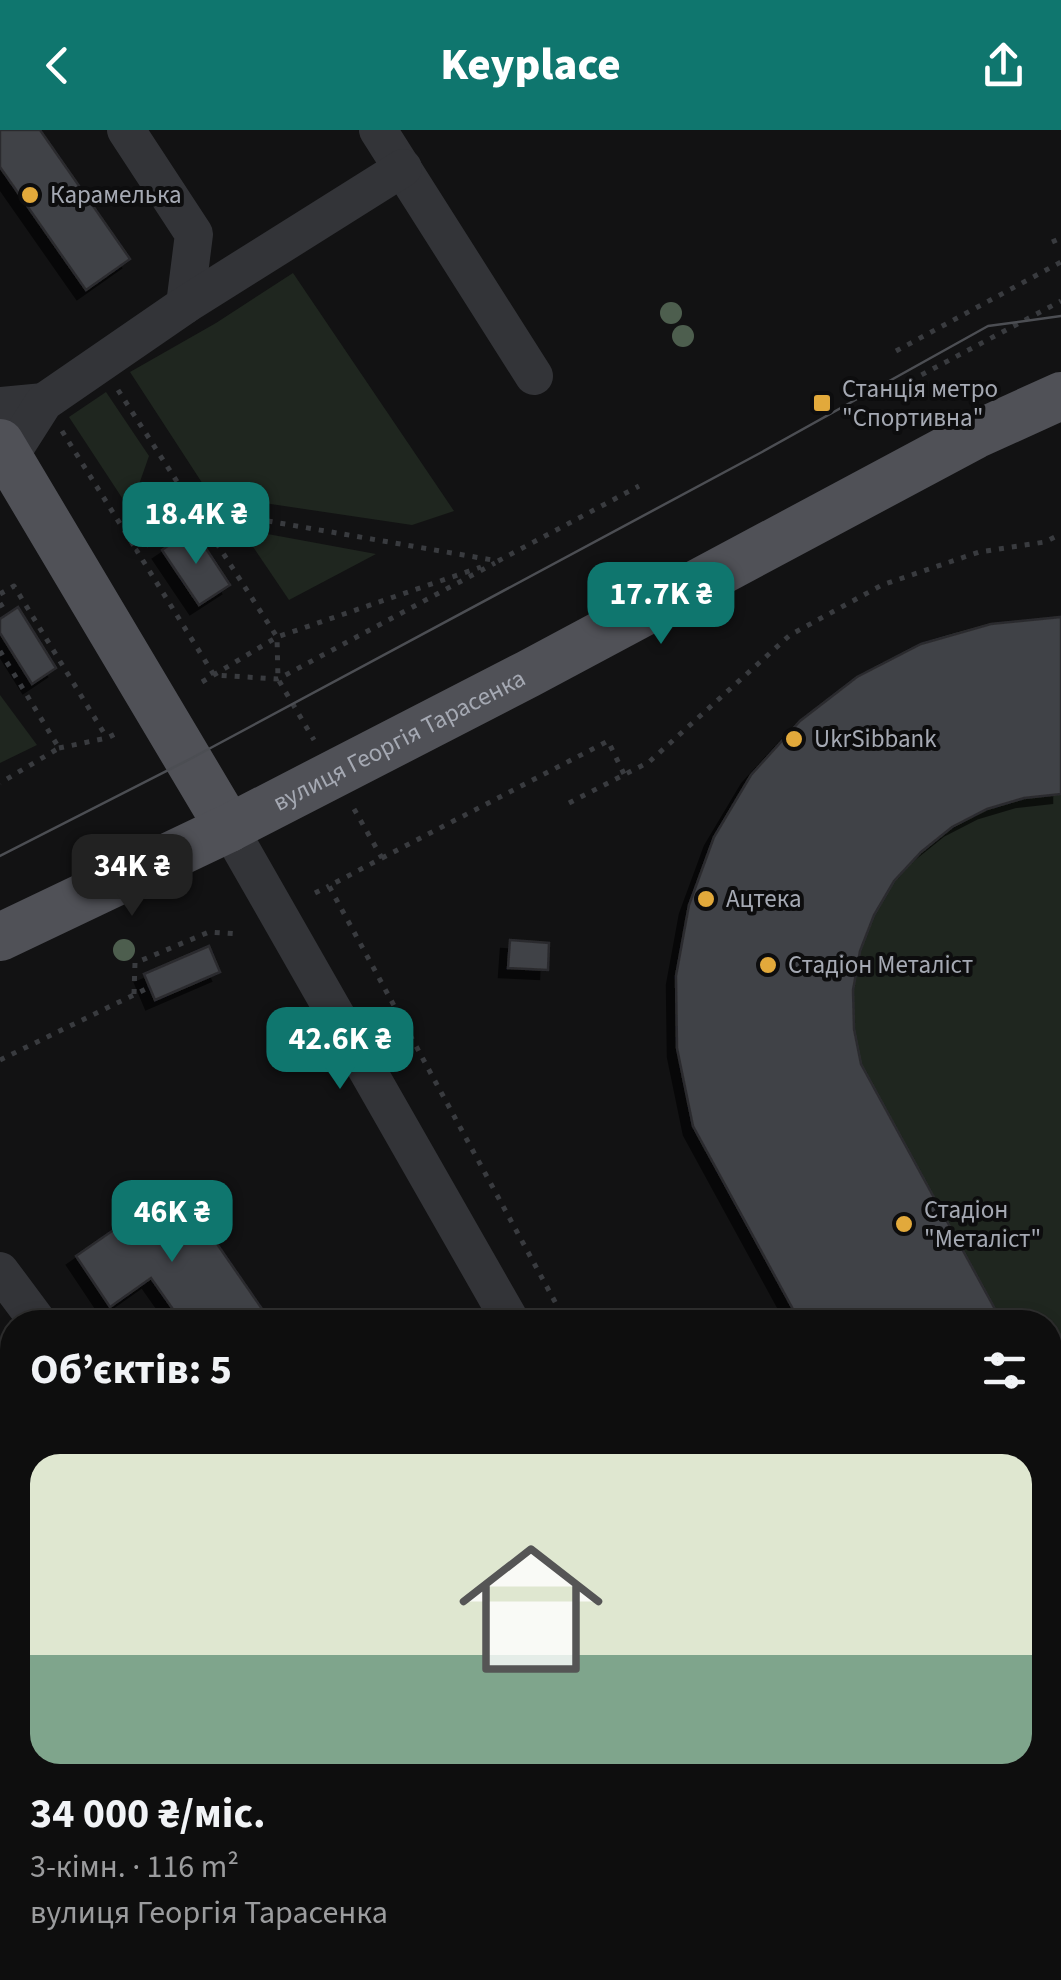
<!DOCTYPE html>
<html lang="uk">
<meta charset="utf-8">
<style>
:root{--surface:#0e0e0e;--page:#1c1c1c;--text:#f1f3f6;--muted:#9b9c9e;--line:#2e2e2e;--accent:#0f766e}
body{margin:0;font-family:"Source Sans 3",sans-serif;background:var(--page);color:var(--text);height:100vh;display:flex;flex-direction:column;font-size:38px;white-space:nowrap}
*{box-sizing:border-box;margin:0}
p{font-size:32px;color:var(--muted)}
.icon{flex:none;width:55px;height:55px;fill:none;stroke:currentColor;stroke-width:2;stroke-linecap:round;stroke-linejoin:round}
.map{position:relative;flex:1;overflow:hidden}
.details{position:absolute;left:0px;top:1180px;width:1062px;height:670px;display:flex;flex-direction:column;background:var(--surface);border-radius:40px 40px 0 0;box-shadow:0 5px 15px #0003,0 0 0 2px var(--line)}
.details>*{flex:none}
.price{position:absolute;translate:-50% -85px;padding:0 22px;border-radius:20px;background:var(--accent);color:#fff;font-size:32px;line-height:65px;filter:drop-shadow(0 2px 5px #0008)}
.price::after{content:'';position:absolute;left:50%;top:60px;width:30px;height:22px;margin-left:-15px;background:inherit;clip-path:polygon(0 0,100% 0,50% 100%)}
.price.current{background:#222;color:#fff}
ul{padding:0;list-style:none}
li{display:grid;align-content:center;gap:20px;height:530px;padding:0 30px}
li+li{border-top:2px solid var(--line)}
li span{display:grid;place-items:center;height:310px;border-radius:30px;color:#555}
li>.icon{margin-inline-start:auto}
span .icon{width:180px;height:180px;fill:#fffc;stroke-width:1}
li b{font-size:42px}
h2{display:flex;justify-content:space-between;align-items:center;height:120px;padding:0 30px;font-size:42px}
header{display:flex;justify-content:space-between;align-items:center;height:130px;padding:0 30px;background:var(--accent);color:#fff;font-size:45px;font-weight:800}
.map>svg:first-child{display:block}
.green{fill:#1f261f}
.building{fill:#414246;stroke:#2c2c2f;stroke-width:2.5;filter:url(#shadow)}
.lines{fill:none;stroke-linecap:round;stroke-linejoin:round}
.path{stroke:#393b3f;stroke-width:5;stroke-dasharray:5 8;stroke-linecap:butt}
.minor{stroke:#333438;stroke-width:38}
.major{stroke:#505157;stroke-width:48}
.tram{stroke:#4c4e53;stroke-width:2.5}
.tree{fill:#4d5e4e}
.poi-dot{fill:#e2a93b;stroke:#0d0d0e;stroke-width:4}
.labels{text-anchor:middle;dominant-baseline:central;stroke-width:8;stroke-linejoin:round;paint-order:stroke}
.poi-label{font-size:25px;fill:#a5a9b3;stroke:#0d0d0e;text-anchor:start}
.street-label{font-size:25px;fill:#a5a9b3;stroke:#0d0d0e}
</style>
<header><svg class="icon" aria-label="back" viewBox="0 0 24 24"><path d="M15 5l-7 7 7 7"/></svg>Keyplace<svg class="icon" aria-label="share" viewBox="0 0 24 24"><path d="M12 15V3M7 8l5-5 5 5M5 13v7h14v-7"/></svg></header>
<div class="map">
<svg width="1061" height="1850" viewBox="0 0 1061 1850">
<defs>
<filter id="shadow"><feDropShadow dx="-9" dy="9" stdDeviation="0" flood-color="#0009"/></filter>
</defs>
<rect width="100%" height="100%" fill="#121213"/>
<g class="green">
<polygon points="293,143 454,381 412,395 210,365 130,242 216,193"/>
<polygon points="106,262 149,326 130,380 69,287"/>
<polygon points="241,399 376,424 289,470"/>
<path d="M1061 487V1558L1050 1550V1192H800C775 1146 749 1099 724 1052 713 1033 697 1012 692 992 640 794 730 596 920 515 964 496 1013 492 1061 487Z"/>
<polygon points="0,565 37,615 0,633"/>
<polygon points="93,1838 425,1838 417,1850 169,1850 161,1839 145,1850 72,1850"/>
</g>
<g class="building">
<polygon points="0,0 40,0 130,129 86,160 0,37"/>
<polygon points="193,399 230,455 199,475 162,420"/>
<polygon points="18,477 56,538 32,554 0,503 0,489"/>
<polygon points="1061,487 1061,664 1024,668 987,679 952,697 921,722 894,751 874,785 860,821 853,860 854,899 861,934 1002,1192 800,1192 693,996 677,918 676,846 689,775 714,707 751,645 800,591 857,547 921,514 991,494"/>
<polygon points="510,810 549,813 548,840 508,838"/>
<polygon points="209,816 220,842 155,870 144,844"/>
<polygon points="177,1056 271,1192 182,1192 151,1148 110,1177 76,1126"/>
<polygon points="0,1219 12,1236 12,1352 0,1335"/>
<polygon points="1050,1280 1061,1300 1061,1558 1050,1550"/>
<polygon points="12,1426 12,1471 0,1454 0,1435"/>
<polygon points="1058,1679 1061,1683 1061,1748 1050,1758 1050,1686"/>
<polygon points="450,1838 466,1838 476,1850 433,1850"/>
</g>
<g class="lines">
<g class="path">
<polyline points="1052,112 1061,108"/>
<polyline points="896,221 1061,132"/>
<polyline points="910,251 1061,171"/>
<polyline points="118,260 277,507 278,549 314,610"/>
<polyline points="62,301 137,421"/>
<polyline points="172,399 137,421 214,545 278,549 495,433"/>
<polyline points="178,409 172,399 193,378 498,431 639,356"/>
<polyline points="0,464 14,456 107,608"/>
<polyline points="0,473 7,484"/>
<polyline points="0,521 59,618 0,653"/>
<polyline points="202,552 277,507 481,437"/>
<polyline points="59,618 107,608 117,603"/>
<polyline points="569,673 649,632 790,505 882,455 979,422 1045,412 1061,404"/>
<polyline points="354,679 382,728 329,756 566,1192"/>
<polyline points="382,728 608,611 624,644"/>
<polyline points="315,763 329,756"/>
<polyline points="134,864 135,833 209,802 239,804"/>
<polyline points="0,930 150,857"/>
<polyline points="0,1424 12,1414"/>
<polyline points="0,1788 12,1812"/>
<polyline points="917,1838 924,1850"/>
</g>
<g class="minor">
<polyline points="126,0 194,104 185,175"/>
<polyline points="378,0 534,246"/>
<polyline points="0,276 44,272"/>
<polyline points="9,327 44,272 185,175 403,38"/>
<polyline points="229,698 511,1192"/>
<polyline points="0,1141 38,1192"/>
<polyline points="0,1506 12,1522"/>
<polyline points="515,1838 525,1850"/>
<polyline points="877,1838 884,1850"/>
<polyline points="0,1843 5,1850"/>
</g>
<g class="major">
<polyline points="0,313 229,698"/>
<path id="s1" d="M0 807 229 698 528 544 975 305 1061 266"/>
</g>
<polyline class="tram" points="0,726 190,629 762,322 988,196 1061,186"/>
</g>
<g class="tree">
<circle cx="671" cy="183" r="11"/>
<circle cx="683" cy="206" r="11"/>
<circle cx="124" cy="820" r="11"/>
</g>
<g class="poi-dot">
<circle cx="30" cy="65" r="10"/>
<rect x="812" y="263" width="20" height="20" rx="5"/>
<circle cx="794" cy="609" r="10"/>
<circle cx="706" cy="769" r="10"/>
<circle cx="768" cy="835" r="10"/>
<circle cx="904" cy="1094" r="10"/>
</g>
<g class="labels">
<g class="poi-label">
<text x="50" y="65">Карамелька</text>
<text x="842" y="259">Станція метро<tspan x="842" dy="29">"Спортивна"</tspan></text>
<text x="814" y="609">UkrSibbank</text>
<text x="726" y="769">Ацтека</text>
<text x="788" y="835">Стадіон Металіст</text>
<text x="924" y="1080">Стадіон<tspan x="924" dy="29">"Металіст"</tspan></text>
</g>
<g class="street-label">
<text stroke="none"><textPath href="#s1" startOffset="445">вулиця Георгія Тарасенка</textPath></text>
</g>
</g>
</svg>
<b class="price" style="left:196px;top:437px">18.4K ₴</b>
<b class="price" style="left:661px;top:517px">17.7K ₴</b>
<b class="price current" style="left:132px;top:789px">34K ₴</b>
<b class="price" style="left:340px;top:962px">42.6K ₴</b>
<b class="price" style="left:172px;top:1135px">46K ₴</b>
<section class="details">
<h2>Об’єктів: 5<svg class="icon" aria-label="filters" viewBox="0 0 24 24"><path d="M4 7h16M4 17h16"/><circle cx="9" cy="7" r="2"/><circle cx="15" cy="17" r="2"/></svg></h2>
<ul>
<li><span style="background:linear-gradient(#dfe7d0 65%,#7fa58c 0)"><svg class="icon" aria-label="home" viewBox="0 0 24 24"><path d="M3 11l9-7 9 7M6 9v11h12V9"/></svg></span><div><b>34 000 ₴/міс.</b><p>3-кімн. · 116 m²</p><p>вулиця Георгія Тарасенка</p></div></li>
</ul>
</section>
</div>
